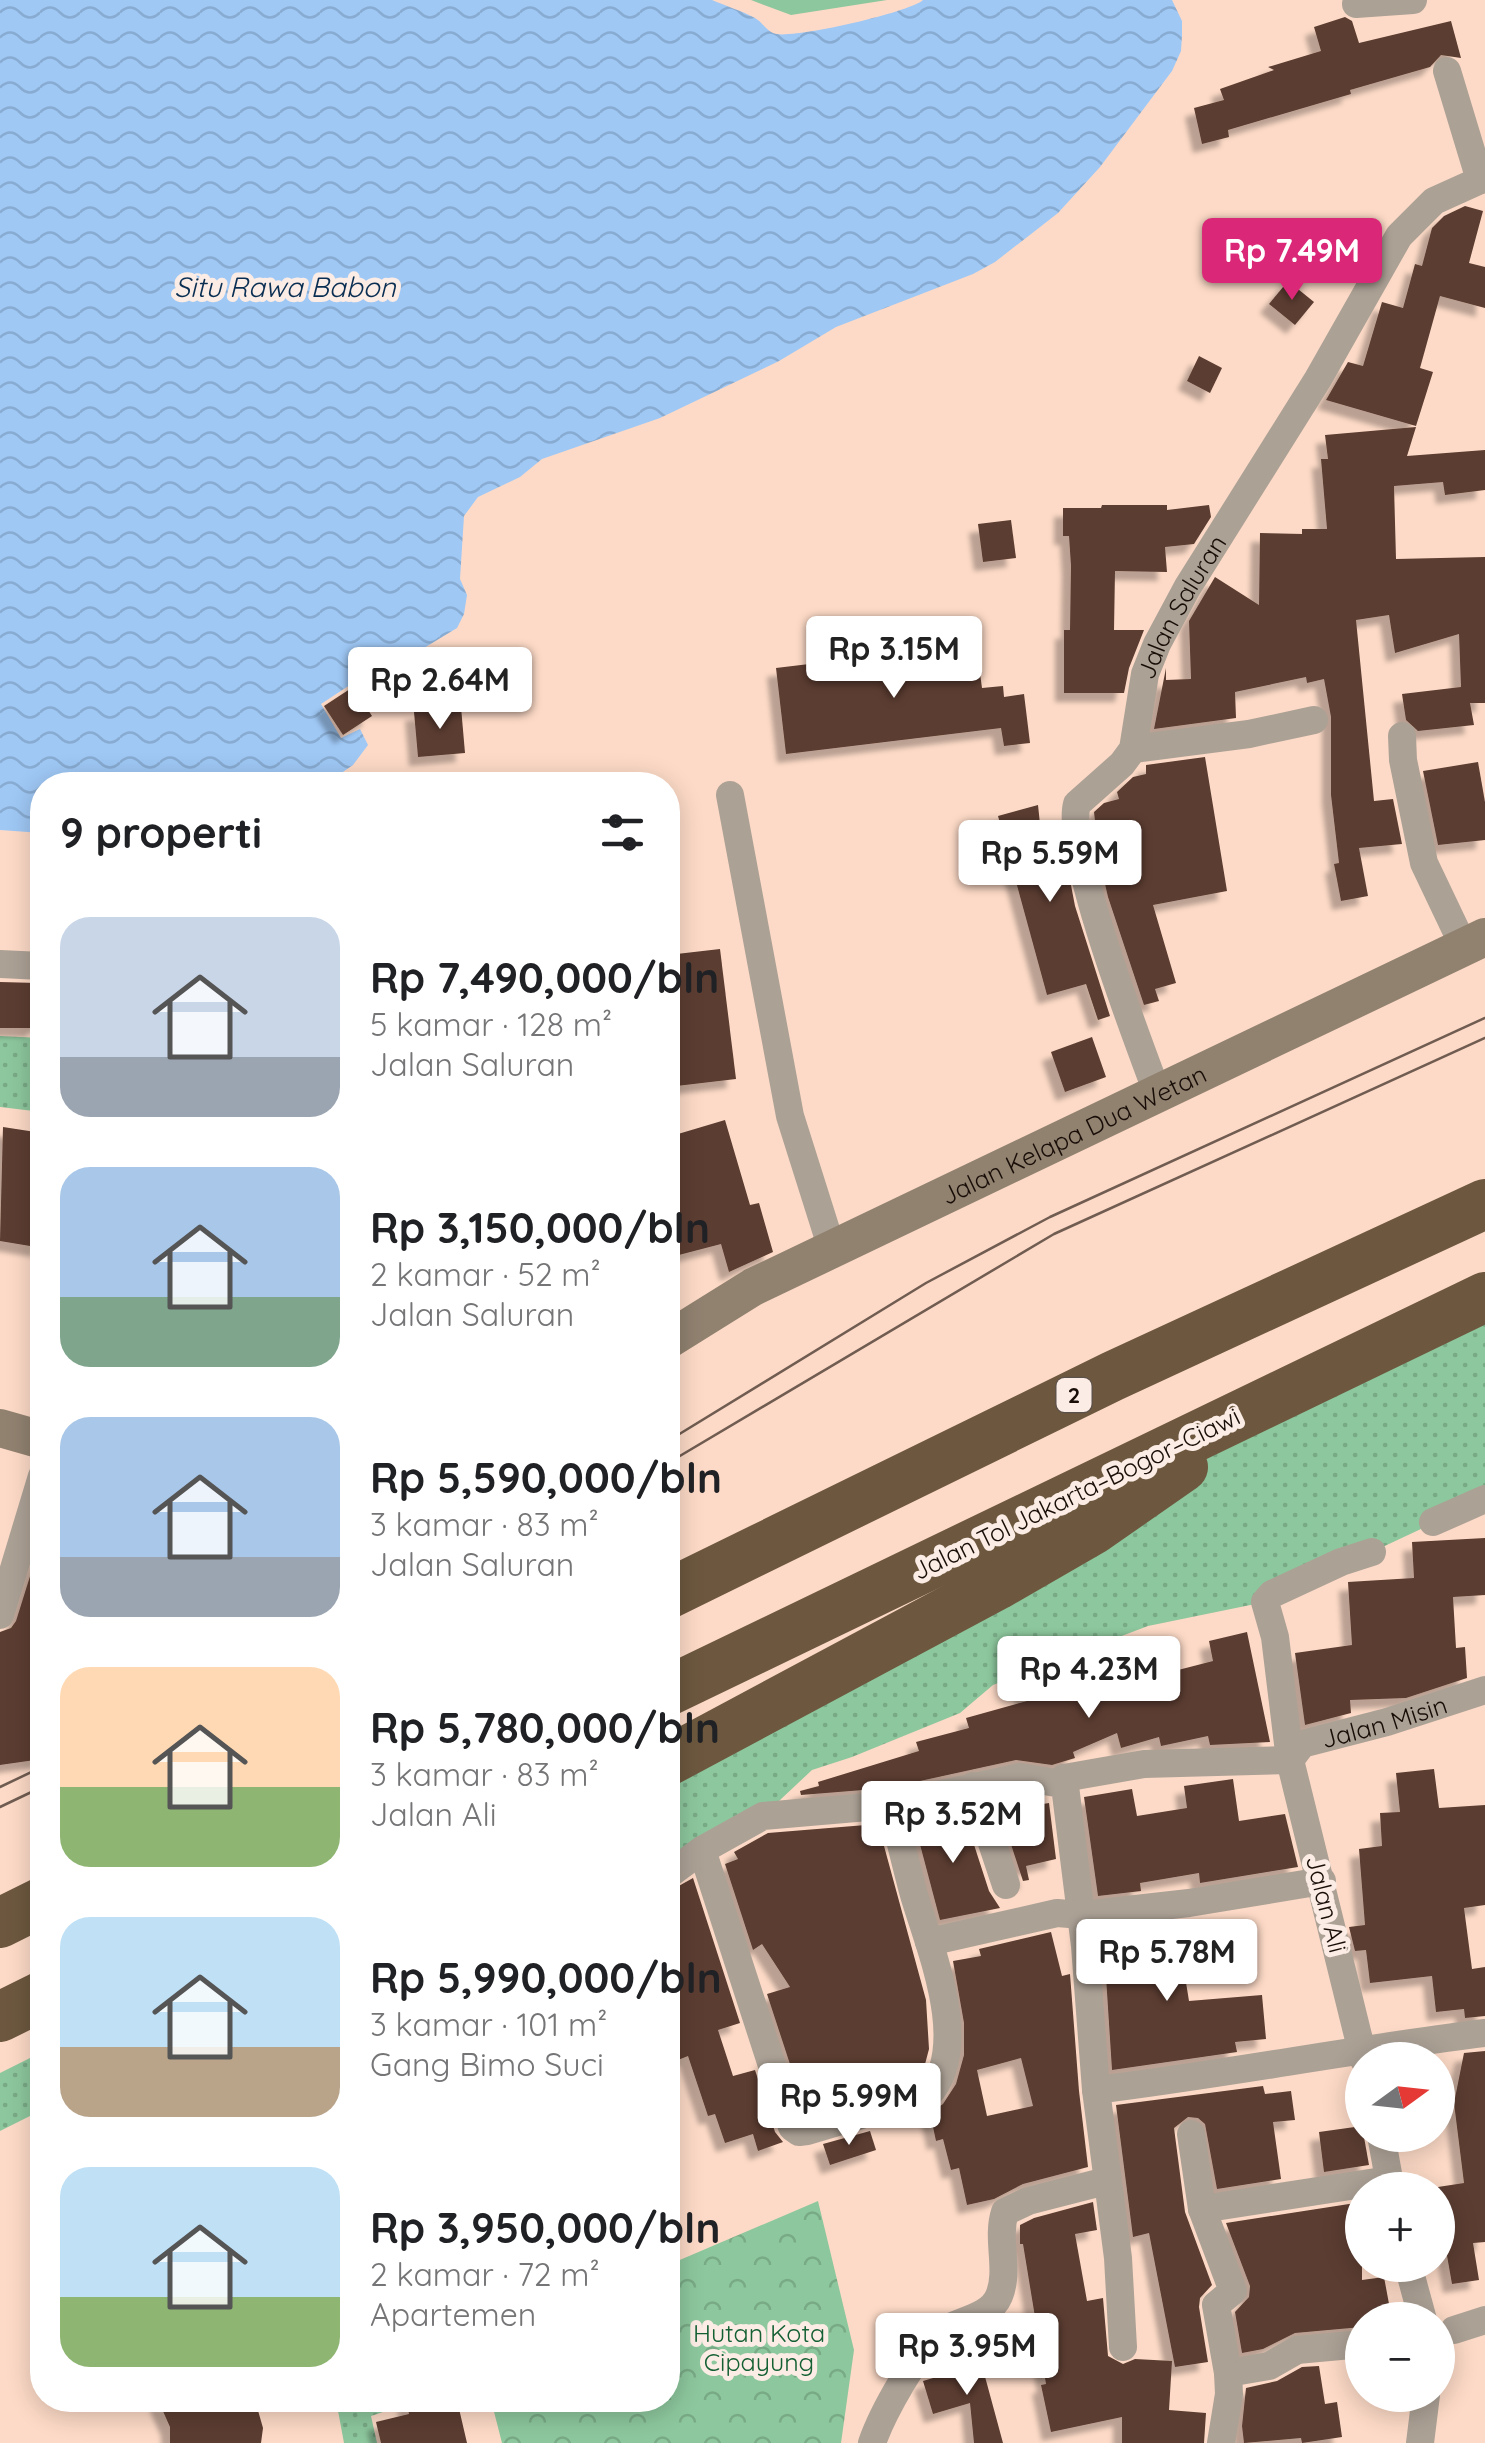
<!DOCTYPE html>
<html lang="id">
<meta charset="utf-8">
<style>
:root{--surface:#fff;--page:#f2f2f2;--text:#202124;--muted:#757577;--accent:#db2777}
body{margin:0;font-family:Quicksand,sans-serif;background:var(--page);color:var(--text);height:100vh;display:flex;flex-direction:column;font-size:38px;white-space:nowrap}
*{box-sizing:border-box;margin:0}
p{font-size:32px;color:var(--muted)}
.icon{flex:none;width:55px;height:55px;fill:none;stroke:currentColor;stroke-width:2;stroke-linecap:round;stroke-linejoin:round}
.map{position:relative;flex:1;overflow:hidden}
.panel{position:absolute;left:30px;top:772px;width:650px;height:1640px;display:flex;flex-direction:column;background:var(--surface);border-radius:40px;box-shadow:0 5px 25px #0003}
.panel>*{flex:none}
.needle{width:65px;rotate:75deg}
.fabs{position:absolute;left:1345px;top:2042px;display:grid;gap:20px}
.fabs a{display:grid;place-items:center;width:110px;height:110px;border-radius:50%;background:var(--surface);box-shadow:0 5px 25px #0003;font-size:50px}
.price{position:absolute;translate:-50% -85px;padding:0 22px;border-radius:10px;background:#fff;color:#222;font-size:32px;line-height:65px;filter:drop-shadow(0 2px 5px #0008)}
.price::after{content:'';position:absolute;left:50%;top:60px;width:30px;height:22px;margin-left:-15px;background:inherit;clip-path:polygon(0 0,100% 0,50% 100%)}
.price.current{background:var(--accent);color:#fff}
ul{padding:0;list-style:none}
li{display:flex;align-items:center;gap:30px;height:250px;padding:0 30px}
li span{display:grid;place-items:center;flex:none;width:280px;height:200px;border-radius:30px;color:#555}
li>.icon{margin-inline-start:auto}
span .icon{width:120px;height:120px;fill:#fffc;stroke-width:1}
li b{font-size:42px}
h2{display:flex;justify-content:space-between;align-items:center;height:120px;padding:0 30px;font-size:42px}
.map>svg:first-child{display:block}
.grass{fill:url(#grass-dots)}
.park{fill:url(#park-crowns)}
.garden{fill:#8dc79d}
.water{fill:url(#water-waves)}
.building{fill:#5b3d31;fill-rule:evenodd;filter:url(#shadow)}
.lines{fill:none;stroke-linecap:round;stroke-linejoin:round}
.street{stroke:#aca195;stroke-width:28}
.secondary{stroke:#918270;stroke-width:38}
.highway{stroke:#6d583f;stroke-width:50}
.tram{stroke:#705c51;stroke-width:2.5}
.labels{text-anchor:middle;dominant-baseline:central;stroke-width:10;stroke-linejoin:round;paint-order:stroke}
.shield{fill:#fbece5;stroke:#5c504a;stroke-width:2.5}
.shield-label{font-size:22px;font-weight:bold;fill:#180d07}
.street-label{font-size:25px;fill:#180d07;stroke:#fbece5}
.park-label{font-size:25px;fill:#146033;stroke:#fbece5}
.water-label{font-size:28px;font-style:italic;fill:#092e52;stroke:#fbece5}
</style>
<div class="map">
<svg width="1485" height="2443" viewBox="0 0 1485 2443">
<defs>
<pattern id="grass-dots" width="8" height="8" patternUnits="userSpaceOnUse" patternTransform="scale(2.5)"><rect width="8" height="8" fill="#8dc79d"/><path d="M2 2h.1M6 6h.1" fill="none" stroke="#79aa86" stroke-width="1.8" stroke-linecap="round"/></pattern>
<pattern id="park-crowns" width="20" height="18" patternUnits="userSpaceOnUse" patternTransform="scale(2.5)"><rect width="20" height="18" fill="#8dc79d"/><path d="M2 6a3 3 0 1 1 6 0M12 15a3 3 0 1 1 6 0" fill="none" stroke="#79aa86"/></pattern>
<pattern id="water-waves" width="16" height="10" patternUnits="userSpaceOnUse" patternTransform="scale(2.5)"><rect width="16" height="10" fill="#9fc8f5"/><path d="M0 5q4-4 8 0t8 0" fill="none" stroke="#88abd1"/></pattern>
<filter id="shadow"><feDropShadow dx="-9" dy="9" stdDeviation="2.5" flood-color="#0004"/></filter>
</defs>
<rect width="100%" height="100%" fill="#fddac7"/>
<g class="grass">
<polygon points="0,1036 42,1038 42,1112 0,1107"/>
<polygon points="1485,1297 1485,1499 1265,1602 1148,1626 993,1685 960,1713 852,1757 812,1770 763,1816 668,1875 668,1759 1155,1488"/>
<polygon points="42,2052 42,2110 0,2131 0,2073"/>
<polygon points="336,2400 396,2400 398,2407 371,2416 377,2443 344,2443"/>
</g>
<polygon class="park" points="818,2201 854,2350 841,2443 502,2443 491,2400 668,2400 668,2265"/>
<polygon class="garden" points="751,0 887,0 791,15"/>
<path class="water" d="M0 0H712C726 6 742 11 755 18 762 22 766 30 773 33 787 41 911 12 923 0H1172L1182 21V36L1181 51 1172 71 1100 167 1058 213 995 262 973 274 836 327 779 361 660 418 542 459 520 477 478 497 464 516 460 579 467 595 464 614 457 628 386 671 380 682 379 694 367 698 353 683 321 704 341 738 360 729 368 745 353 765 324 785H42V833L0 830Z"/>
<g class="building">
<polygon points="1345,17 1352,21 1359,43 1451,21 1461,58 1441,55 1430,67 1350,90 1351,94 1228,130 1229,137 1202,144 1194,108 1224,100 1220,89 1274,70 1268,67 1321,51 1314,27"/>
<polygon points="1465,206 1483,211 1469,263 1485,267 1485,308 1440,296 1420,368 1433,372 1416,426 1326,400 1348,362 1363,366 1382,302 1403,308 1415,264 1422,266 1432,228 1444,216"/>
<polygon points="1288,281 1314,302 1295,325 1269,304"/>
<polygon points="1199,356 1222,368 1210,393 1187,381"/>
<polygon points="1416,427 1407,456 1485,450 1485,490 1445,495 1443,482 1394,486 1396,559 1485,557 1485,703 1470,703 1474,725 1418,731 1406,720 1402,694 1461,687 1459,634 1395,653 1389,615 1356,620 1374,801 1393,799 1402,844 1359,848 1368,896 1341,901 1334,864 1339,863 1331,795 1331,717 1324,679 1307,683 1306,677 1235,692 1236,718 1154,729 1166,668 1166,680 1191,679 1189,621 1215,577 1259,605 1260,533 1302,534 1302,529 1327,529 1321,459 1328,459 1325,435"/>
<polygon points="1102,505 1167,505 1167,510 1209,505 1211,517 1194,544 1165,547 1167,572 1115,571 1114,630 1144,630 1129,668 1124,693 1064,693 1064,630 1070,630 1071,566 1069,536 1063,536 1063,508 1101,508"/>
<polygon points="1011,520 1016,558 983,562 978,524"/>
<polygon points="976,644 982,688 1003,686 1004,697 1024,694 1030,743 1004,746 1001,728 786,754 776,668"/>
<polygon points="353,687 372,716 343,735 324,706"/>
<polygon points="461,707 465,753 418,757 414,712"/>
<polygon points="1205,757 1227,891 1153,905 1176,983 1155,989 1159,1001 1144,1005 1108,897 1099,858 1094,812 1104,803 1119,799 1117,792 1133,777 1146,774 1146,765"/>
<polygon points="1478,762 1485,802 1485,840 1438,845 1423,771"/>
<polygon points="1038,805 1040,824 1059,823 1075,906 1110,1016 1098,1020 1086,984 1047,995 998,816"/>
<polygon points="720,949 736,1079 668,1087 668,955"/>
<polygon points="0,982 37,983 37,992 42,992 42,1024 36,1024 36,1028 0,1028"/>
<polygon points="1092,1037 1106,1077 1065,1092 1051,1052"/>
<polygon points="725,1120 750,1205 759,1203 773,1252 729,1272 721,1244 675,1256 668,1228 668,1137"/>
<polygon points="3,1127 42,1133 42,1248 0,1241"/>
<polygon points="1485,1538 1485,1595 1453,1597 1456,1648 1465,1647 1467,1678 1406,1698 1350,1700 1351,1713 1305,1725 1295,1653 1352,1645 1348,1582 1414,1578 1412,1542"/>
<polygon points="41,1541 42,1642 33,1678 42,1722 42,1759 0,1765 0,1632 11,1628 16,1621"/>
<polygon points="1247,1632 1270,1742 1210,1745 1208,1736 1161,1746 1159,1737 1121,1748 1117,1733 1073,1752 1075,1758 1052,1765 1016,1760 888,1788 801,1795 800,1791 819,1786 818,1782 919,1751 916,1742 969,1728 966,1718 1027,1701 1021,1687 1072,1664 1082,1686 1089,1683 1093,1692 1213,1661 1209,1641"/>
<polygon points="1434,1769 1439,1808 1485,1805 1485,1905 1464,1908 1472,1969 1485,1967 1485,2016 1465,2018 1464,2009 1436,2012 1432,1976 1370,1983 1366,1950 1355,1951 1349,1927 1365,1925 1359,1849 1382,1846 1380,1813 1400,1812 1396,1773"/>
<polygon points="1233,1779 1239,1821 1285,1814 1298,1867 1200,1883 1199,1873 1140,1883 1141,1891 1098,1896 1084,1797 1132,1789 1137,1816 1187,1808 1184,1786"/>
<polygon points="1049,1803 1056,1859 1026,1866 1029,1880 1023,1881 1000,1811"/>
<polygon points="962,1808 948,1815 949,1819 965,1817 989,1891 1000,1908 940,1920 913,1818"/>
<polygon points="878,1824 926,2000 929,2049 924,2068 917,2080 806,2113 767,1994 790,1987 762,1944 753,1950 725,1864 738,1859 734,1852 768,1833"/>
<polygon points="693,1878 740,2023 718,2030 733,2076 755,2070 775,2132 783,2142 758,2151 753,2134 725,2143 715,2114 708,2116 688,2056 668,2064 668,1927 678,1924 668,1892"/>
<polygon points="1146,1925 1147,1932 1177,1927 1189,2001 1262,1995 1266,2039 1235,2042 1237,2052 1112,2070 1103,1930"/>
<path d="M1051 1932 1062 1976 1070 1974 1079 2091 1088 2167 1023 2184 994 2199 967 2205 959 2168 951 2170 943 2139 936 2141 930 2113 943 2104 956 2084 964 2055V2023L953 1961 981 1956 979 1949ZM1021 2058 1033 2106 987 2116 977 2070Z"/>
<polygon points="1485,2051 1485,2242 1473,2243 1479,2280 1452,2284 1446,2250 1438,2251 1438,2187 1464,2183 1454,2103 1464,2053"/>
<polygon points="1263,2086 1265,2094 1291,2091 1295,2120 1273,2122 1281,2179 1217,2189 1205,2124 1198,2118 1188,2117 1174,2128 1185,2212 1212,2285 1200,2298 1199,2307 1208,2362 1175,2367 1149,2233 1133,2237 1116,2105"/>
<polygon points="1362,2126 1369,2165 1324,2172 1319,2132"/>
<polygon points="870,2131 876,2150 830,2165 823,2144"/>
<polygon points="1093,2202 1097,2230 1075,2234 1087,2301 1103,2298 1108,2356 1123,2364 1135,2359 1172,2361 1169,2410 1206,2413 1204,2443 1122,2443 1122,2417 1051,2432 1041,2385 1046,2384 1023,2244 1020,2244 1020,2225 1034,2218"/>
<polygon points="1362,2202 1362,2280 1384,2277 1392,2320 1362,2320 1362,2327 1295,2333 1263,2349 1242,2353 1235,2312 1249,2297 1250,2286 1226,2223"/>
<polygon points="977,2348 987,2384 1003,2443 974,2443 970,2403 933,2414 923,2381 967,2368 966,2350"/>
<polygon points="1319,2366 1325,2404 1337,2402 1342,2437 1302,2443 1301,2438 1244,2443 1242,2426 1246,2388 1277,2381 1302,2367"/>
<polygon points="158,2400 255,2400 263,2428 261,2443 170,2443 170,2427"/>
<polygon points="406,2400 457,2400 467,2443 381,2443 376,2422 409,2414"/>
</g>
<g class="lines">
<g class="street">
<polyline points="1356,4 1413,0"/>
<polyline points="1447,71 1480,180"/>
<polyline points="1402,736 1403,760 1424,863 1464,947"/>
<polyline points="1133,749 1249,734 1314,720"/>
<polyline points="730,795 790,1116 832,1249"/>
<polyline points="0,964 42,966"/>
<path id="s1" d="M1158 1095C1138 1041 1064 850 1077 804L1122 764 1133 749 1145 674 1157 644 1187 588 1318 379 1399 236 1434 201 1485 178"/>
<polyline points="1433,1522 1485,1499"/>
<polyline points="0,1615 42,1476"/>
<path id="s2" d="M1290 1760 1302 1744 1387 1722 1485 1690"/>
<polyline points="1064,1778 1144,1764 1290,1760"/>
<polyline points="973,1786 1006,1885"/>
<path d="M702 1850 792 2127 799 2132 807 2131 928 2095C972 2047 930 1949 914 1895 906 1865 899 1835 891 1805"/>
<polyline points="668,1875 702,1850 763,1816 891,1805 1020,1777 1056,1783 1064,1778 1085,1946 1096,2090 1118,2258 1123,2347"/>
<polyline points="929,1942 1057,1913 1082,1915 1189,1903 1322,1881"/>
<polyline points="1364,2060 1290,1760 1275,1637 1265,1602 1272,1594 1341,1562 1372,1552"/>
<path d="M1096 2090C1226 2074 1355 2049 1485 2033"/>
<polyline points="1191,2134 1202,2209 1233,2291 1216,2305 1228,2373 1269,2366 1297,2350 1362,2344"/>
<polyline points="1381,2135 1391,2190"/>
<polyline points="1202,2209 1389,2180"/>
<polyline points="1408,2265 1423,2320"/>
<polyline points="1454,2330 1485,2320"/>
<path d="M872 2443C882 2414 917 2350 941 2332 959 2320 990 2318 999 2296 1010 2270 996 2239 1005 2212L1028 2201 1106 2181"/>
<polyline points="1221,2443 1229,2394 1228,2373"/>
<polyline points="1420,2443 1426,2395"/>
</g>
<g class="secondary">
<path id="s3" d="M668 1340 753 1287 1485 937"/>
<polyline points="0,1428 42,1440"/>
</g>
<g class="highway">
<polyline points="668,1594 1113,1376 1485,1204"/>
<polyline points="668,1691 1485,1297"/>
<polyline points="668,1761 997,1585 1094,1529 1183,1467"/>
<polyline points="0,1923 42,1902"/>
<polyline points="0,2017 42,1996"/>
</g>
<g class="tram">
<polyline points="668,1441 926,1283 1050,1217 1485,1018"/>
<polyline points="668,1463 1054,1234 1485,1038"/>
<polyline points="0,1787 42,1767"/>
<polyline points="0,1807 42,1787"/>
</g>
</g>
<g class="labels">
<rect class="shield" x="1056.5" y="1378" width="35" height="34" rx="8"/>
<g class="shield-label">
<text x="1074" y="1395">2</text>
</g>
<g class="street-label">
<text stroke="none"><textPath href="#s1" startOffset="535">Jalan Saluran</textPath></text>
<text stroke="none"><textPath href="#s3" startOffset="455">Jalan Kelapa Dua Wetan</textPath></text>
<text transform="translate(1076 1493) rotate(-26)">Jalan Tol Jakarta–Bogor–Ciawi</text>
<text stroke="none"><textPath href="#s2" startOffset="105">Jalan Misin</textPath></text>
<text transform="translate(1327 1904) rotate(76)">Jalan Ali</text>
</g>
<g class="park-label">
<text x="759" y="2332">Hutan Kota<tspan x="759" dy="29">Cipayung</tspan></text>
</g>
<g class="water-label">
<text x="285" y="286">Situ Rawa Babon</text>
</g>
</g>
</svg>
<div class="fabs">
<a><svg class="needle" viewBox="-14 -14 28 28"><path d="M0-13l5 13h-10z" fill="#e53935"/><path d="M0 13l5-13h-10z" fill="#757577"/></svg></a>
<a>+</a>
<a>−</a>
</div>
<b class="price current" style="left:1292px;top:303px">Rp 7.49M</b>
<b class="price" style="left:894px;top:701px">Rp 3.15M</b>
<b class="price" style="left:440px;top:732px">Rp 2.64M</b>
<b class="price" style="left:1050px;top:905px">Rp 5.59M</b>
<b class="price" style="left:1089px;top:1721px">Rp 4.23M</b>
<b class="price" style="left:953px;top:1866px">Rp 3.52M</b>
<b class="price" style="left:1167px;top:2004px">Rp 5.78M</b>
<b class="price" style="left:849px;top:2148px">Rp 5.99M</b>
<b class="price" style="left:967px;top:2398px">Rp 3.95M</b>
<section class="panel">
<h2>9 properti<svg class="icon" aria-label="filters" viewBox="0 0 24 24"><path d="M4 7h16M4 17h16"/><circle cx="9" cy="7" r="2"/><circle cx="15" cy="17" r="2"/></svg></h2>
<ul>
<li><span style="background:linear-gradient(#c9d6e8 70%,#9aa5b1 0)"><svg class="icon" aria-label="home" viewBox="0 0 24 24"><path d="M3 11l9-7 9 7M6 9v11h12V9"/></svg></span><div><b>Rp 7,490,000/bln</b><p>5 kamar · 128 m²</p><p>Jalan Saluran</p></div></li>
<li><span style="background:linear-gradient(#a9c7e8 65%,#7fa58c 0)"><svg class="icon" aria-label="home" viewBox="0 0 24 24"><path d="M3 11l9-7 9 7M6 9v11h12V9"/></svg></span><div><b>Rp 3,150,000/bln</b><p>2 kamar · 52 m²</p><p>Jalan Saluran</p></div></li>
<li><span style="background:linear-gradient(#a9c7e8 70%,#9aa5b1 0)"><svg class="icon" aria-label="home" viewBox="0 0 24 24"><path d="M3 11l9-7 9 7M6 9v11h12V9"/></svg></span><div><b>Rp 5,590,000/bln</b><p>3 kamar · 83 m²</p><p>Jalan Saluran</p></div></li>
<li><span style="background:linear-gradient(#ffd9b3 60%,#8fb573 0)"><svg class="icon" aria-label="home" viewBox="0 0 24 24"><path d="M3 11l9-7 9 7M6 9v11h12V9"/></svg></span><div><b>Rp 5,780,000/bln</b><p>3 kamar · 83 m²</p><p>Jalan Ali</p></div></li>
<li><span style="background:linear-gradient(#bfe0f5 65%,#b9a48a 0)"><svg class="icon" aria-label="home" viewBox="0 0 24 24"><path d="M3 11l9-7 9 7M6 9v11h12V9"/></svg></span><div><b>Rp 5,990,000/bln</b><p>3 kamar · 101 m²</p><p>Gang Bimo Suci</p></div></li>
<li><span style="background:linear-gradient(#bfe0f5 65%,#8fb573 0)"><svg class="icon" aria-label="home" viewBox="0 0 24 24"><path d="M3 11l9-7 9 7M6 9v11h12V9"/></svg></span><div><b>Rp 3,950,000/bln</b><p>2 kamar · 72 m²</p><p>Apartemen</p></div></li>
</ul>
</section>
</div>
